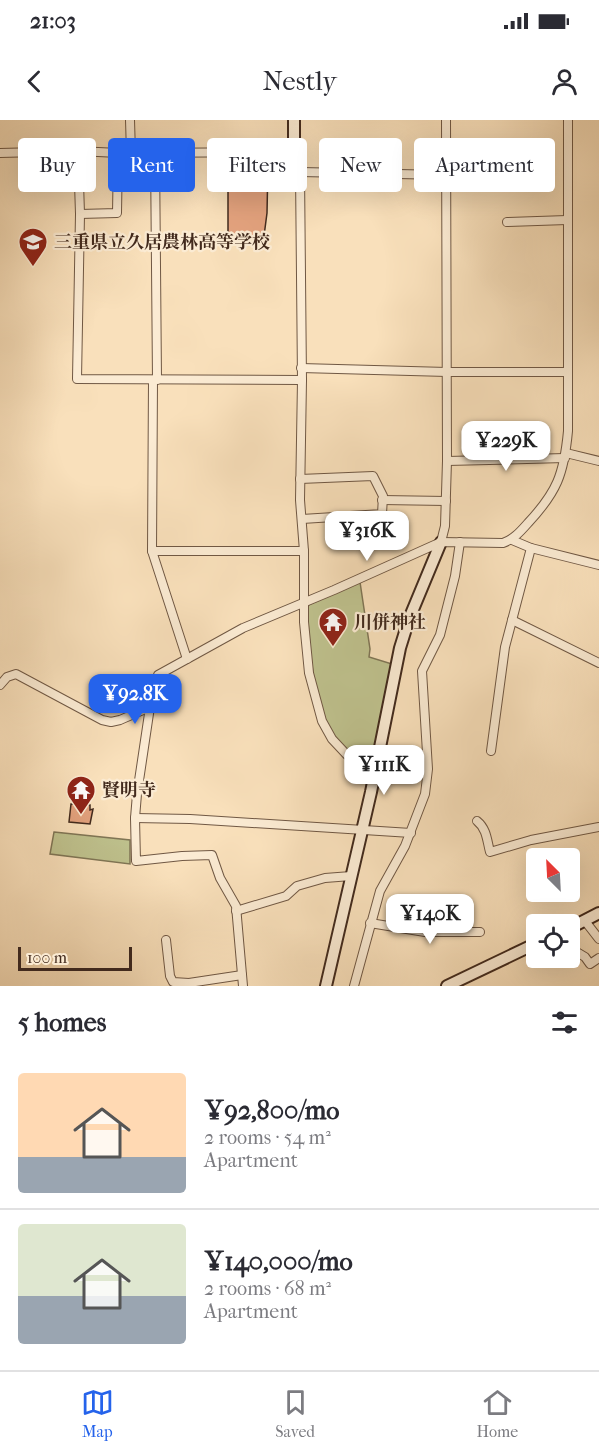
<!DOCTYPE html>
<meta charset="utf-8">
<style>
:root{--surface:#fff;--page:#f7f7f7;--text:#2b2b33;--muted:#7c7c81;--line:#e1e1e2;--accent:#2563eb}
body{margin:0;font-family:"IM FELL French Canon","Noto Serif JP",serif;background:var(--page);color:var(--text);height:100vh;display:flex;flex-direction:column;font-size:22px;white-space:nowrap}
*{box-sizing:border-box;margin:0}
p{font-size:20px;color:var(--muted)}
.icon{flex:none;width:33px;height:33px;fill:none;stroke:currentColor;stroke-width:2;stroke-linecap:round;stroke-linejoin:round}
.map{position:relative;height:866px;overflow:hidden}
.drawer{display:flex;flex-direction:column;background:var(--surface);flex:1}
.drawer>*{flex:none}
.hud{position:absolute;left:18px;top:18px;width:564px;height:54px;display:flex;gap:12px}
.needle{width:39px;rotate:336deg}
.tools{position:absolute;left:526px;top:728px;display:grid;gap:12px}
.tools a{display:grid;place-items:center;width:54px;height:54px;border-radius:6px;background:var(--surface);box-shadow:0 6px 24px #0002;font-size:30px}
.scale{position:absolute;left:18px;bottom:15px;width:114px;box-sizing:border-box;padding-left:6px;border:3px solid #422a1d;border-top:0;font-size:16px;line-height:21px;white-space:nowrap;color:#422a1d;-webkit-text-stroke:4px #fbebd3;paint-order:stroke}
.price{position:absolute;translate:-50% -51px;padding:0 14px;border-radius:12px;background:#fff;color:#222;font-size:20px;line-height:39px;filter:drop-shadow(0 2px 3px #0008)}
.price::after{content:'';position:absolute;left:50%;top:36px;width:18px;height:14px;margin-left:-9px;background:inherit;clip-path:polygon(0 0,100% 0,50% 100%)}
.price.current{background:var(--accent);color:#fff}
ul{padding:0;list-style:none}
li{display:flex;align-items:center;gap:18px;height:150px;padding:0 18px}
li+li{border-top:2px solid var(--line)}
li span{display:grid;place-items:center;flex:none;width:168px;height:120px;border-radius:6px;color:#555}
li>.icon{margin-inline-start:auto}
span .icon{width:72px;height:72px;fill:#fffc;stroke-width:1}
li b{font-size:26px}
h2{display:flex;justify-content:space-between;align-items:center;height:72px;padding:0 18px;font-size:26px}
.tag{padding:0 21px;border-radius:6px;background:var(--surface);box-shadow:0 6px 24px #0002;font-size:21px;line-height:54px}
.tag.current{background:var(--accent);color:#fff}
.status{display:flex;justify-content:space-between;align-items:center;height:42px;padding:0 30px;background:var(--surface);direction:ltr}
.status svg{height:16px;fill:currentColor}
header{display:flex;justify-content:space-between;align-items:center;height:78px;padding:0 18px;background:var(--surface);font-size:27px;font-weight:600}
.dock{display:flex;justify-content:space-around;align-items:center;height:84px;border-top:2px solid var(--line);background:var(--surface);font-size:16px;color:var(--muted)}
.dock a{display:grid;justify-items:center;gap:3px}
.dock .current{color:var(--accent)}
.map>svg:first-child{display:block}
.green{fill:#bfc28e;stroke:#807656;stroke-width:1.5}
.building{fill:#e3a27e;stroke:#422a1d;stroke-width:1.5}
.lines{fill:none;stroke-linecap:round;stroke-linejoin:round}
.street-casing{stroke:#705844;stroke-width:10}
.secondary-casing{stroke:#422a1d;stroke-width:14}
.street{stroke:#fbebd3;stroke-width:8}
.secondary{stroke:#fbebd3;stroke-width:10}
.labels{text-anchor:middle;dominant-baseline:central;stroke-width:4.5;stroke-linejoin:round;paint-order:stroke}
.poi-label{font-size:18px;font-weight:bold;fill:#422a1d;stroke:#fbebd3;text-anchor:start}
</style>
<div class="status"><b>21:03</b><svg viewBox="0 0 49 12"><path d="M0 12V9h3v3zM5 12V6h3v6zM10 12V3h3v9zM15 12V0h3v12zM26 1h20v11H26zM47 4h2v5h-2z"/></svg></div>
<header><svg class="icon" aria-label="back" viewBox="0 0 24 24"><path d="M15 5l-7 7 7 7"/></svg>Nestly<svg class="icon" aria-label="person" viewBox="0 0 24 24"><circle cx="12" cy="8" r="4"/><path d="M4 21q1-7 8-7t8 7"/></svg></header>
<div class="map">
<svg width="599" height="866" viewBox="0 0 599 866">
<rect width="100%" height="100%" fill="#f9e0bb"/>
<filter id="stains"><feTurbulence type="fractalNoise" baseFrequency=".00333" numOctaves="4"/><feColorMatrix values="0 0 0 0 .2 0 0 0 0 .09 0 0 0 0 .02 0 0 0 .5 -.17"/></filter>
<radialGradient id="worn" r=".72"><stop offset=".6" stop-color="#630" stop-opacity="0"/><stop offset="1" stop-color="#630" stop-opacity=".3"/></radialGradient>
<g class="green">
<path d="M360 462 370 529 369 537 392 544 375 633C370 633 362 636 357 634 311 622 310 525 307 487L310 484Z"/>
<polygon points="54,712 130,720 130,744 50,734"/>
</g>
<g class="building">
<polygon points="228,44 268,44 267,93 264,116 228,118"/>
<polygon points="71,684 90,685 90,690 93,689 90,704 69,702"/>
</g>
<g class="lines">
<g class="street-casing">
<g id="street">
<polyline points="130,0 131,33"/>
<polyline points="78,31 80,94 77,259 302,260"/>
<polyline points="0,33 78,31 118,33 294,32 299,41 300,52 302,260 300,380 304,431 304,502 309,553 322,601 332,619 347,635 355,639 377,643"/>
<polyline points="155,33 157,260"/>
<polyline points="300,52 446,55"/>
<polyline points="80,94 117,93 118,33"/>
<polyline points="507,102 567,100"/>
<polyline points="301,248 447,252 567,252"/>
<polyline points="153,260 152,431 187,539"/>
<polyline points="566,333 599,341"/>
<polyline points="447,341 565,338"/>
<polyline points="300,359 373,356 383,376 382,394 302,399"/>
<polyline points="382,380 446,381"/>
<polyline points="512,420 531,428 599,445"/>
<polyline points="441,422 445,406 447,341 446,0"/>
<polyline points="152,431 304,431"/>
<polyline points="512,500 599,543"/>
<polyline points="0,565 7,557 16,554 102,600 111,602 120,600 150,587"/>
<polyline points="491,631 505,527 531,428"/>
<polyline points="135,698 190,699 411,713"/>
<path d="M477 701C487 709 487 721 490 732L531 720 599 707"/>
<polyline points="236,791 286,776 297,766 325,758 351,756"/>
<polyline points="585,801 599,819"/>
<polyline points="370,803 425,812 480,812"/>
<polyline points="166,820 170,856 173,862 189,863 242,855"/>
<polyline points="570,828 585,837 590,844 599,838"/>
<path d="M243 866 236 786 220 758 212 735 182 736 136 741 135 698 137 674 150 587 158 555 243 508 334 470 441 422 503 423C514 419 520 412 528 403 557 372 564 354 568 311V0"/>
<polyline points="354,866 380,771 405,726 425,674 428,649 422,551 440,515 455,456 460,422"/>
</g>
</g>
<g class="secondary-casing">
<g id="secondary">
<polyline points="294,32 294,0"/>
<polyline points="570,808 599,793"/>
<polyline points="326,866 371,672 400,528 409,499 441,422"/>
<polyline points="447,866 537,823"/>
</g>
</g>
<use href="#street" class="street"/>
<use href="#secondary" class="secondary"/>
</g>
<defs>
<g id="school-pin" transform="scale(1.5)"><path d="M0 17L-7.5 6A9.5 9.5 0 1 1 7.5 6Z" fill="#8f2418" stroke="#fbebd3"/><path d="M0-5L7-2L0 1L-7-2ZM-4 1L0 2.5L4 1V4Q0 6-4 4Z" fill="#fff"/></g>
<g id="temple-pin" transform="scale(1.5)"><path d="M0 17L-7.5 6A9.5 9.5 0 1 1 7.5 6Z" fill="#8f2418" stroke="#fbebd3"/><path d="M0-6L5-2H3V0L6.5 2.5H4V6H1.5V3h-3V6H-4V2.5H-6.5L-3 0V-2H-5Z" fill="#fff"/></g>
</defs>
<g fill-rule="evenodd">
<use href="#school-pin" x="33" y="122"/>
<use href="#temple-pin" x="333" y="502"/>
<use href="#temple-pin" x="81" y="670"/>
</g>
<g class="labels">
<g class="poi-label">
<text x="54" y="122">三重県立久居農林高等学校</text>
<text x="354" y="502">川併神社</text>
<text x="102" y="670">賢明寺</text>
</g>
</g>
<rect width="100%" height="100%" filter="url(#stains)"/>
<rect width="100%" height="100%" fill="url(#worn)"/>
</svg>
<div class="tools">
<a><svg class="needle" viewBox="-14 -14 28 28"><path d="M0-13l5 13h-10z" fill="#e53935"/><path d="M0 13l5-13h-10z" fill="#7c7c81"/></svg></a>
<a><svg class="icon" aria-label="locate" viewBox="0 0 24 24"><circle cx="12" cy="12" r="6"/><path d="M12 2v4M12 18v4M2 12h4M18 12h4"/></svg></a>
</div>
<div class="scale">100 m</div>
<b class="price" style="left:506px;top:352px">¥229K</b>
<b class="price" style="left:367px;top:442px">¥316K</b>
<b class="price current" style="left:135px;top:605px">¥92.8K</b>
<b class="price" style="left:384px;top:676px">¥111K</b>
<b class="price" style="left:430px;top:825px">¥140K</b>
<div class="hud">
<a class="tag">Buy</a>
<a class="tag current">Rent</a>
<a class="tag">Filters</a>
<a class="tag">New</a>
<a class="tag">Apartment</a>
</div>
</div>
<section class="drawer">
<h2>5 homes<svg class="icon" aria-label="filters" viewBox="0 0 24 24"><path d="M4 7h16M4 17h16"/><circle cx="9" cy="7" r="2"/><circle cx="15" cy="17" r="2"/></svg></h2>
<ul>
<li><span style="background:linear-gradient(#ffd9b3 70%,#9aa5b1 0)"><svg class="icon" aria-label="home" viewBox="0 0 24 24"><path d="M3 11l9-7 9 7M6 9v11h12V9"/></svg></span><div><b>¥92,800/mo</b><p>2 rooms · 54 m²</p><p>Apartment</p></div></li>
<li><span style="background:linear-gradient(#dfe7d0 60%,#9aa5b1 0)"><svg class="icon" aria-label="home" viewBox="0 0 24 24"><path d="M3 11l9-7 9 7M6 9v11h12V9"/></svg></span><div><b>¥140,000/mo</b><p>2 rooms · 68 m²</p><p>Apartment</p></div></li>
</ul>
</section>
<nav class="dock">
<a class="current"><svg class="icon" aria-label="map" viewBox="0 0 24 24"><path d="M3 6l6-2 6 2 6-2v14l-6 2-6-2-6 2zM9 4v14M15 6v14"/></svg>Map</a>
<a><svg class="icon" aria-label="saved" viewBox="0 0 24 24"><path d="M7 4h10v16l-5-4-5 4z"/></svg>Saved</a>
<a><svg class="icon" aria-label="home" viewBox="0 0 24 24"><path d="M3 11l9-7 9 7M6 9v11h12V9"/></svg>Home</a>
</nav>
